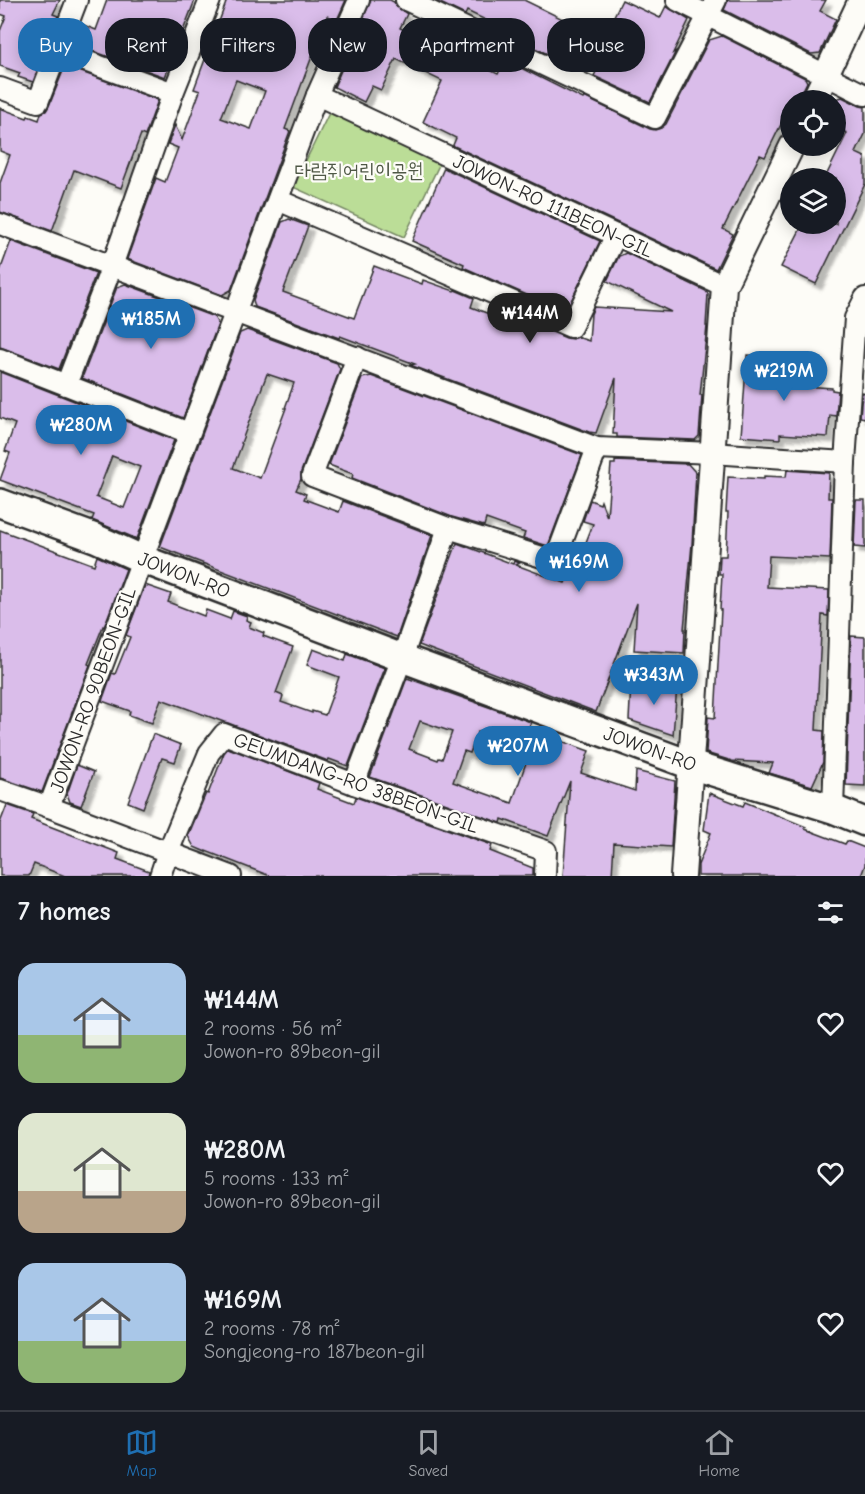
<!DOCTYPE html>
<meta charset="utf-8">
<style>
:root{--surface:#171b24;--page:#20242c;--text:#f1f3f6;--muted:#9ea1a6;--line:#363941;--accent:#1f6fb2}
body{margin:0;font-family:"Comic Neue","Poor Story",sans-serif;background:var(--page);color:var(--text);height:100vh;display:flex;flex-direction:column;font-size:22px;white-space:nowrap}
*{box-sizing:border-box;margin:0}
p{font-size:20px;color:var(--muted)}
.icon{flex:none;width:33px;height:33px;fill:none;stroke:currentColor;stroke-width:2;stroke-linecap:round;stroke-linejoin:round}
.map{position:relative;height:876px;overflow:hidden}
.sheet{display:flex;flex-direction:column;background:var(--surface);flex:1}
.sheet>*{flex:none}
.hud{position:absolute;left:18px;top:18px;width:830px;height:54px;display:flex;gap:12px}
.tools{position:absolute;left:780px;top:90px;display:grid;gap:12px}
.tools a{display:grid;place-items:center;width:66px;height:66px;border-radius:50%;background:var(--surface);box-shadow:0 3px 15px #0003;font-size:30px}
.price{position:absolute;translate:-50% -51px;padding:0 14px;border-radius:21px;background:var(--accent);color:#fff;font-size:20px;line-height:39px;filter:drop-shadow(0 2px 3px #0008)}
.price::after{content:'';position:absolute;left:50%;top:36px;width:18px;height:14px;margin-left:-9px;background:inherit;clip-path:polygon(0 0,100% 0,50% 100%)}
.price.selected{background:#222;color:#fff}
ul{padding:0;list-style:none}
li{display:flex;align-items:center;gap:18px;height:150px;padding:0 18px}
li span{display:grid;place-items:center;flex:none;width:168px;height:120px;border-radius:18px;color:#555}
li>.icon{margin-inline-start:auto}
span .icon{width:72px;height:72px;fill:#fffc;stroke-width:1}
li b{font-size:26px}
h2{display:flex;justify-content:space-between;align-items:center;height:72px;padding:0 18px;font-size:26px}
.pill{padding:0 21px;border-radius:24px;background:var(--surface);box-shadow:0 3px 15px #0003;font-size:21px;line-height:54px}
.pill.selected{background:var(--accent);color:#fff}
.menu{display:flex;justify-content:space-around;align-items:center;height:84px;border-top:2px solid var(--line);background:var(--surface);font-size:16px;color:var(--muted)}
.menu a{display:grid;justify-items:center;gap:3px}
.menu .selected{color:var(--accent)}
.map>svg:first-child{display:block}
.green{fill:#bbdd97;stroke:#738461;stroke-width:1.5}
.building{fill:#dabdea;stroke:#2b2b2b;stroke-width:1.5;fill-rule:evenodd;filter:url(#shadow)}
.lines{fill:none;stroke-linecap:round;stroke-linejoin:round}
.minor-casing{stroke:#2b2b2b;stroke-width:24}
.tertiary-casing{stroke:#2b2b2b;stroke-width:28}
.secondary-casing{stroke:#2b2b2b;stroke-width:32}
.minor{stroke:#fdfcf7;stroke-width:20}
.tertiary{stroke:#fdfcf7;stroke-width:24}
.secondary{stroke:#fdfcf7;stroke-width:27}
.labels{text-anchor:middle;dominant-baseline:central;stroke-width:4.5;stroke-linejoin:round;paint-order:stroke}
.park-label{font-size:20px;fill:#4f5846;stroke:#fdfcf7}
.street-label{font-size:20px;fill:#2b2b2b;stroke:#fdfcf7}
</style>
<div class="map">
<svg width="865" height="876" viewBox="0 0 865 876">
<defs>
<filter id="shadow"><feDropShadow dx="5.5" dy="5.5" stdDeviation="1.5" flood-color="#0004"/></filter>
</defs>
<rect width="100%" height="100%" fill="#fdfcf7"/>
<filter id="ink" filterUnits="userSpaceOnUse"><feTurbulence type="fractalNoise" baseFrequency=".0167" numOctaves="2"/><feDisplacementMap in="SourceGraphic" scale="12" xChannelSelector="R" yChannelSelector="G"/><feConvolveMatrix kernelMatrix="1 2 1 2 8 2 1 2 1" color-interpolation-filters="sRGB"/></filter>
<g filter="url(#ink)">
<polygon class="green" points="332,107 440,163 404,237 293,187"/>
<g class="building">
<polygon points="0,0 60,0 53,14 58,16 33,82 18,77 20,73 0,66 0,31 6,16 0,14"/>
<polygon points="107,0 195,0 165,77 73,44 81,24 96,30"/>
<path d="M227 0H346L337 20 327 16 285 129 290 131 231 290 222 295 127 259 156 178 165 182 178 148 168 144 175 125 182 140 200 91 194 89ZM236 80 265 91 251 129 221 118Z"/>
<polygon points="371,0 390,0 394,2 397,7 407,14 400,28 438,47 442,38 467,51 464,58 498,74 505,60 583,99 584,97 650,129 655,130 661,128 666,124 709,40 722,36 805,78 807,82 801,94 800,100 790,100 790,106 765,157 760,155 723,229 733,234 716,269 454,146 453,145 456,138 423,122 442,81 396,59 381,90 372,86 364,102 334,87"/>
<polygon points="434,0 524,0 571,23 554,57 492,28 494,24 467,11 465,15"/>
<polygon points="622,0 660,18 666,6 689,20 673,53 676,51 650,102 594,76 615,34 607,30"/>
<polygon points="728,0 826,0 820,11 836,19 820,53 811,54 724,10"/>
<polygon points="65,66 158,100 145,136 141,134 121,188 74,170 52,231 0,212 0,183 10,155 0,151 0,108 27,118 28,116 39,120 41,113 46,111 49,106"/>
<polygon points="842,97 860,106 865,107 865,134 856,153 865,157 865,184 816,284 781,267 803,224 836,224 836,178 825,178 847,133 836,127 836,99"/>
<polygon points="444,168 600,241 568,307 561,310 463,267 464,264 412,241"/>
<polygon points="289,219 308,226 283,292 354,318 374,266 422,284 423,280 454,291 455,290 474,298 471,307 510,322 513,315 566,338 572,339 577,337 589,341 591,314 594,307 671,312 607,281 619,256 626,253 706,291 708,294 706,326 707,326 700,395 702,395 699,436 695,440 617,437 617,434 613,434 616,378 596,433 589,432 410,365 415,364 340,336 339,338 255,307 253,300 282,222"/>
<polygon points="11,241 96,273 59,369 0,347 0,271"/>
<polygon points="125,284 214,317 218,324 183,418 82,378 117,287"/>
<path d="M247 330 337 363 340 369 301 472V479L296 490 306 494 304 499 339 512 343 501 432 535 397 637 160 547 240 333ZM267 374 294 383 285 408H286L260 478 233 468 242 444 241 443Z"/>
<polygon points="747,355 785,358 784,374 806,376 805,386 832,388 832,390 838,391 836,416 830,415 828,437 780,434 780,439 741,436"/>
<path d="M0 372 174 440 137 539 92 520 94 515 0 480 10 453 5 451 15 424 0 418ZM112 456 140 467 124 508 96 497Z"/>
<polygon points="371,376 582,455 548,546 523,538 525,533 486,519 484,526 452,517 352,478 353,474 329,465 362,378"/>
<polygon points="862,392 865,393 865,418 860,417"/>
<polygon points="615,461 688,464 696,473 692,544 684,629 685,629 684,653 634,650 637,603 596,712 419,645 457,543 513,564 514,561 520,563 516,565 565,583 569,574 573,576 593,524 583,521 590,500 600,504 601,501 607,517 611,464 615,464"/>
<polygon points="787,470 829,473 828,498 832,498 830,559 769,556 767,587 829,590 828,616 822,615 816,730 824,731 823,762 812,786 769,773 773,763 732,761 706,753 708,717 715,718 721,610 720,610 722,574 719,574 720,556 726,556 728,512 726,512 728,477 764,479 764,476 786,477"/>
<polygon points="856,500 865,500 865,548 854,547"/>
<polygon points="0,530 94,565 97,556 126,569 104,627 103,626 88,664 90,665 42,792 0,778"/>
<polygon points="145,585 171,594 168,602 204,616 206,610 230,619 233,611 247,616 246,620 251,622 249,627 264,633 263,636 293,647 276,693 283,696 281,702 312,713 312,711 325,715 339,677 307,665 313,649 345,661 347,654 385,668 348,766 329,759 328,761 228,723 224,722 161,699 152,723 129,715 130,711 102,701 112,673 115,674 130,637 126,635"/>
<polygon points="851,636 865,637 865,786 846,785"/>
<path d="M407 678 531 722 528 729 589 751 581 773 635 791 636 771 675 781 671 847 614 843 612 876H563L570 781 548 836 502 819 501 823 370 777ZM420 721 452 732 442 759 439 758 438 760 409 749ZM478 732 530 751 512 803 453 782 464 751 470 753Z"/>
<polygon points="631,683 677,686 673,735 629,720"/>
<polygon points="153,734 181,745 175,762 162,758 143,808 128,802"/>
<polygon points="228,748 319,783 317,789 354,803 356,797 492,845 490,851 533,868 533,876 270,876 206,851 206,852 194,847 188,836 206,793 208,794 224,753"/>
<polygon points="77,765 94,772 81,806 70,802 67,794"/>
<polygon points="709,793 743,806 745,802 806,827 805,829 845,844 847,841 865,848 865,865 861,876 698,876 698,865 711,833 704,830"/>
<polygon points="7,805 33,814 31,819 119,853 117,859 149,871 148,876 65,876 34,864 29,876 0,876 0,823"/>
</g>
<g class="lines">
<g class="minor-casing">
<g id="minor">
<polyline points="406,0 655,118 716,0"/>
<polyline points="677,0 865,95"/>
<polyline points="58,51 173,93"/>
<polyline points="0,88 38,102 77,0"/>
<polyline points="317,95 724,286"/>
<polyline points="278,200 571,327 616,235"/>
<polyline points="0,224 597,448 712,453 845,462"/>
<polyline points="357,357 312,476 448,528 555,561 597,448"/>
<polyline points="0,359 189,433"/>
<polyline points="66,385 112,266 173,93 210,0"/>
<polyline points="354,784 402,658 448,528"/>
<polyline points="0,790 49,807 231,876"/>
<polyline points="49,807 317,95 359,0"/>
<polyline points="833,809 845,462 855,318 865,298"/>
<polyline points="160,876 168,852 209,753 224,734 354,784 546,851 545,876"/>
</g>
</g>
<g class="tertiary-casing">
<g id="tertiary">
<polyline points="814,100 861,0"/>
<polyline points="683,876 724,286 792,146"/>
</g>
</g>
<g class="secondary-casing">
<polyline id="secondary" points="0,503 95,538 142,559 402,658 691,765 833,809 865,822"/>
</g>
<use href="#minor" class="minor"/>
<use href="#tertiary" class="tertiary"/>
<use href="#secondary" class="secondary"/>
</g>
</g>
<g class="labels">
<g class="park-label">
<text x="359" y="170">다람쥐어린이공원</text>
</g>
<g class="street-label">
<text transform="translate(553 206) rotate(25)">JOWON-RO 111BEON-GIL</text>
<text transform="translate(184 575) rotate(21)">JOWON-RO</text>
<text transform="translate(93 690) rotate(-70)">JOWON-RO 90BEON-GIL</text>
<text transform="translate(650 749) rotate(20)">JOWON-RO</text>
<text transform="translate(356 783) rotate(20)">GEUMDANG-RO 38BEON-GIL</text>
</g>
</g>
</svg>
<div class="tools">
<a><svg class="icon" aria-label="locate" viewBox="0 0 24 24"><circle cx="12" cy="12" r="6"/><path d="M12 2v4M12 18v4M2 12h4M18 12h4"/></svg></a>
<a><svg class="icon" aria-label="layers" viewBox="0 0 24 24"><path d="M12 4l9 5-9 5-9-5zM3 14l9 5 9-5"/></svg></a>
</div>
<b class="price selected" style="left:530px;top:344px">₩144M</b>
<b class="price" style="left:151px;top:350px">₩185M</b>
<b class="price" style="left:784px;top:402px">₩219M</b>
<b class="price" style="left:81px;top:456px">₩280M</b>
<b class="price" style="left:579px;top:593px">₩169M</b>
<b class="price" style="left:654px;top:706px">₩343M</b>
<b class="price" style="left:518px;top:777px">₩207M</b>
<div class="hud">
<a class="pill selected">Buy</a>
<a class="pill">Rent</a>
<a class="pill">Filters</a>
<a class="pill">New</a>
<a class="pill">Apartment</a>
<a class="pill">House</a>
</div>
</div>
<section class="sheet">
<h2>7 homes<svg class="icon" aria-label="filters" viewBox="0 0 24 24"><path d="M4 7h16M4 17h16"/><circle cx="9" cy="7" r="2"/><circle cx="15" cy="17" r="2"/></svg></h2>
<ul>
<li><span style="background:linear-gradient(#a9c7e8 60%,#8fb573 0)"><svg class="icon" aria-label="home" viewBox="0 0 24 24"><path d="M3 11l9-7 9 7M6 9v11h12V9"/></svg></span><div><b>₩144M</b><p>2 rooms · 56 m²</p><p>Jowon-ro 89beon-gil</p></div><svg class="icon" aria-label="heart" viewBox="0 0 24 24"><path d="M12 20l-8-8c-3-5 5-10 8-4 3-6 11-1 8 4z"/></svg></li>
<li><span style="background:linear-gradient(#dfe7d0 65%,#b9a48a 0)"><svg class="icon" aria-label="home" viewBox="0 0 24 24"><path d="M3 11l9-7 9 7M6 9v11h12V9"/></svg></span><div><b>₩280M</b><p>5 rooms · 133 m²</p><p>Jowon-ro 89beon-gil</p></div><svg class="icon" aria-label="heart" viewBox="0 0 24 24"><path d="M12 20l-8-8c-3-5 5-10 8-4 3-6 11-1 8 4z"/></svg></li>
<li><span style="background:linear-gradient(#a9c7e8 65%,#8fb573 0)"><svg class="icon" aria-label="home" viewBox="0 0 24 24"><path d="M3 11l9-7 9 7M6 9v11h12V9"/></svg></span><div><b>₩169M</b><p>2 rooms · 78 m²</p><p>Songjeong-ro 187beon-gil</p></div><svg class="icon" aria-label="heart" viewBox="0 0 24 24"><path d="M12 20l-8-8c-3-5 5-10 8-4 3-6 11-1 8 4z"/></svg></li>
</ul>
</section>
<nav class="menu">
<a class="selected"><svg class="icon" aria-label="map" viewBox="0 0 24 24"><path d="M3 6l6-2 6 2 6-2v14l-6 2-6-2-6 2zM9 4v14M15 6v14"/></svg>Map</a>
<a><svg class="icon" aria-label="saved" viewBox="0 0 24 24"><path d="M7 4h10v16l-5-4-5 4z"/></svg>Saved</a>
<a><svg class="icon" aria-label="home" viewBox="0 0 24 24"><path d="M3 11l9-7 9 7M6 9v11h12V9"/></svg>Home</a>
</nav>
